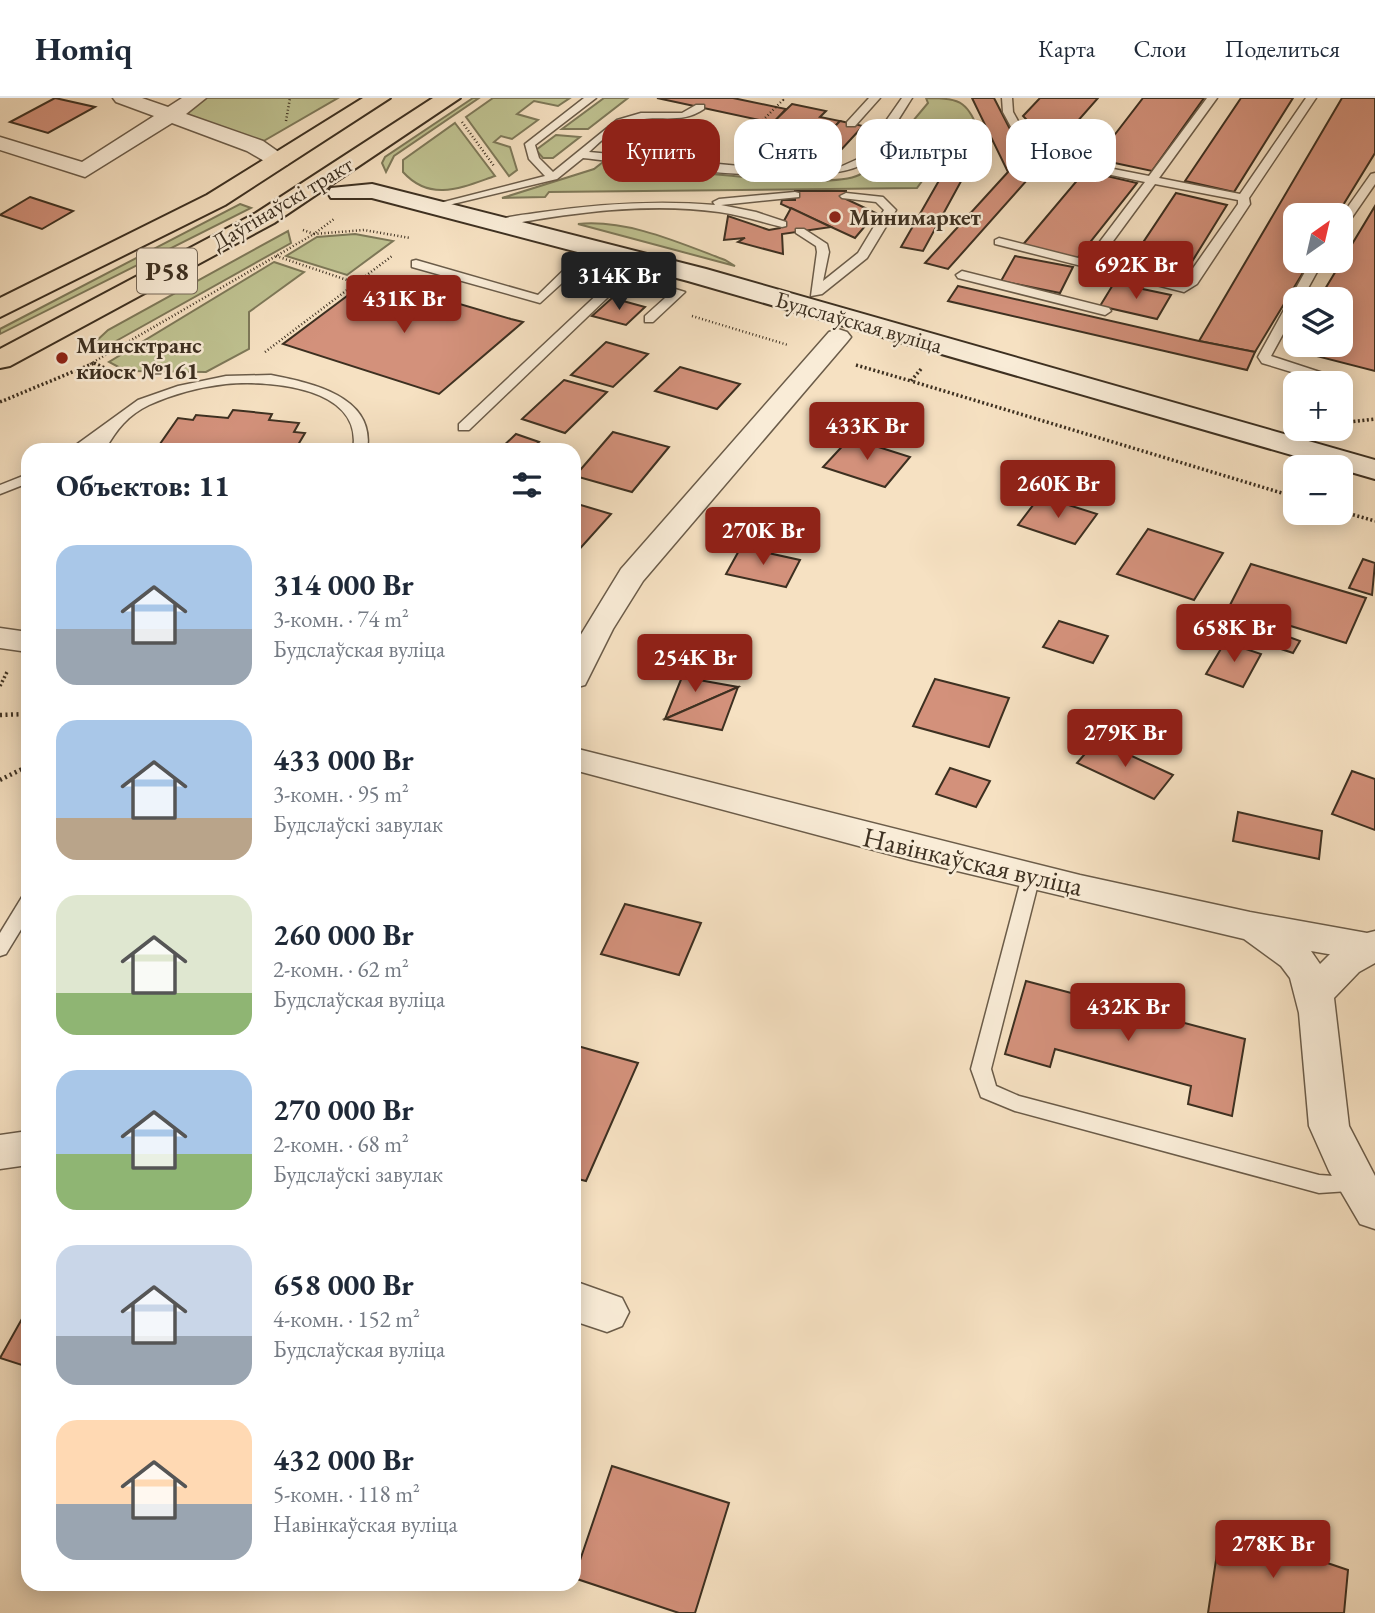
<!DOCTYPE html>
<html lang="ru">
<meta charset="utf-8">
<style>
:root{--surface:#fff;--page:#f6f6f7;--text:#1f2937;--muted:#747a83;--line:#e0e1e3;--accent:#8f2418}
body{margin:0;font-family:"EB Garamond",serif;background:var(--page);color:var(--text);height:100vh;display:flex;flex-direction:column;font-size:26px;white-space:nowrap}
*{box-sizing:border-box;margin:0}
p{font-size:23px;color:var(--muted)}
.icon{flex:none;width:38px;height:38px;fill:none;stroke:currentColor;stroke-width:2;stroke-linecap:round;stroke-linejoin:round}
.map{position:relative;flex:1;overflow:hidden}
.drawer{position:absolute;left:21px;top:345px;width:560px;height:1148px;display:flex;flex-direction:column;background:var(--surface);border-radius:21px;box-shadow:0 4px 18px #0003}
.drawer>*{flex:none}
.top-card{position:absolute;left:602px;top:21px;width:665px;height:63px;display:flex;gap:14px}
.needle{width:46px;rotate:34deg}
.controls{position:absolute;left:1283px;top:105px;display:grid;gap:14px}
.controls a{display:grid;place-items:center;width:70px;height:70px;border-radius:14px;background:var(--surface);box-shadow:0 4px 18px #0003;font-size:35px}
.price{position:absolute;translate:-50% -60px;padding:0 16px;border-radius:7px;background:var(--accent);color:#fff;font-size:23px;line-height:46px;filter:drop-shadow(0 2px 4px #0008)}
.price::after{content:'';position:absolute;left:50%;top:42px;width:21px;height:16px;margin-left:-10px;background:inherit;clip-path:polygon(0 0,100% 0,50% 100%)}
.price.active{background:#222;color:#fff}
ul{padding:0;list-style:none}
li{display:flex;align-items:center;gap:21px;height:175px;padding:0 35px}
li span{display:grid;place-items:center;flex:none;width:196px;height:140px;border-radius:21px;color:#555}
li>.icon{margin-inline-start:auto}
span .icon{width:84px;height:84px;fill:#fffc;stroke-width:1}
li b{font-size:30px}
h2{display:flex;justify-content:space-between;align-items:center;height:84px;padding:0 35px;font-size:30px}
.tag{padding:0 24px;border-radius:21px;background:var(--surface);box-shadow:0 4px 18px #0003;font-size:24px;line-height:63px}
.tag.active{background:var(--accent);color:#fff}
header{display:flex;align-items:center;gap:42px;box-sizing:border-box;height:98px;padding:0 35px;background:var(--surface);border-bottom:2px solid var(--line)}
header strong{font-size:33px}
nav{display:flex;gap:38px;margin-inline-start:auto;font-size:24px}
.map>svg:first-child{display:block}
.green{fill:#bfc291;stroke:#7e7959;stroke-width:2}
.building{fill:#d3917b;stroke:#3d3021;stroke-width:2}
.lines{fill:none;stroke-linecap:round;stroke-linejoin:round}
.lane-casing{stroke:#6b5c49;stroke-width:3}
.street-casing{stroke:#6b5c49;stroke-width:3}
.secondary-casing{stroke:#3d3021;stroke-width:4}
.primary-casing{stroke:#3d3021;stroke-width:4}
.path-far2{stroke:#3d3021;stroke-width:2.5;stroke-dasharray:1 2.5;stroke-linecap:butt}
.path-far1{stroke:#3d3021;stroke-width:3.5;stroke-dasharray:2 2.5;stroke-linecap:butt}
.path{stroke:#3d3021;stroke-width:4.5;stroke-dasharray:2 3.5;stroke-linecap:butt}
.lane{fill:#f9ecd7;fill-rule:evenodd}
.street{fill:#f9ecd7;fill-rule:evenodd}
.secondary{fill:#f9ecd7;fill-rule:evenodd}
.primary{fill:#f6e1c2;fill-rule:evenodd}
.poi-dot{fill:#8f2418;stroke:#f9ecd7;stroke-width:2.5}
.labels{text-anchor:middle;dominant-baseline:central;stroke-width:5;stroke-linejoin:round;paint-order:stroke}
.far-street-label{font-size:23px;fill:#3d3021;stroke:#f9ecd7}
.far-poi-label{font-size:23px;font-weight:bold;fill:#3d3021;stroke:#f9ecd7;text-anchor:start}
.shield{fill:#f9ecd7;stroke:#756858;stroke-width:2}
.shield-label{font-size:26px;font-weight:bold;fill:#3d3021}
.street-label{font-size:28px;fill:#3d3021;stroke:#f9ecd7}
</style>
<header>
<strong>Homiq</strong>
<nav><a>Карта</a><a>Слои</a><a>Поделиться</a></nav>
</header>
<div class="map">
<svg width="1375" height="1515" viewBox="0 0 1375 1515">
<rect width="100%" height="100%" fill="#f6e1c2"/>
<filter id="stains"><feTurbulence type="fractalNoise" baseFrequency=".00286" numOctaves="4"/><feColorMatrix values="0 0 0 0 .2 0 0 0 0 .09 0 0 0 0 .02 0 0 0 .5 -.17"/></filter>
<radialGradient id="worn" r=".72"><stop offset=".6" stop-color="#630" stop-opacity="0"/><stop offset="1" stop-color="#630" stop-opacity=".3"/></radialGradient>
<g class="green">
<polygon points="196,0 338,0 255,48 168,16"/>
<polygon points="473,0 479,0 394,58 386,74 382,65 385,59"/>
<polygon points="493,0 570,0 558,8 534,3 517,16 538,22 512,41 501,38 494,44 510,49 517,72 509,78 466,19"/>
<polygon points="604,0 628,0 588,31 562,31"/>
<path d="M926 0C967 0 967 6 983 42L946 50 917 90 549 94 545 99 502 100 594 71 603 64C650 68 826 94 859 77 874 69 884 56 894 43L925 50 933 40 912 24 928 5Z"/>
<path d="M455 25 495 78C463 89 431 105 403 74V62Z"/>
<polygon points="556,37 580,39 553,60 543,60 536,52"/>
<polygon points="240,106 251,110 0,236 0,231"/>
<path d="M578 126C627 121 680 145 725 162L735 168Z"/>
<polygon points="288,133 291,145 100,252 91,248 108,232"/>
<polygon points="355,136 393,143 347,177 286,158 317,139"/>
<polygon points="274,164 304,174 249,214 249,251 206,274 126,273 109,264"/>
</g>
<g class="building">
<polygon points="55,0 95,9 48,35 10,24"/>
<polygon points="657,0 733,0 786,11 773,25"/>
<polygon points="972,0 994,0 1031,72 1035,73 948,171 925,165 1008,74"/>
<polygon points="1040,0 1098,0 1054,50 1023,18"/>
<polygon points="1143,0 1204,0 1152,73 1096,61"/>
<polygon points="1241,0 1293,0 1234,94 1185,83"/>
<polygon points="1342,0 1375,0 1375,55 1337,117 1295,117 1295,163 1310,163 1255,254 1199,243"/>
<polygon points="792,6 826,13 820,19 840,23 817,47 800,43 795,48 757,40"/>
<polygon points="840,23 863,28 841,52 817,47"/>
<polygon points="957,51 977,54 923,153 901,149"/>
<polygon points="1085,73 1137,85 1076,162 1021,149"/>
<polygon points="795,93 846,93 846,101 876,115 855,140 781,106 782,102 795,102"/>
<polygon points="1176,95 1227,107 1180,183 1126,170"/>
<polygon points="30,99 73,113 42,131 0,117"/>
<polygon points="1375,108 1375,273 1289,251 1295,242 1295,247 1340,247 1340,201 1319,201"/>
<polygon points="791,110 831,129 782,136 783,156 738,144 745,140 724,142 728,118 769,132 780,130"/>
<polygon points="1015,158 1073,169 1060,195 1001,183"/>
<polygon points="371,180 511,221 523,224 439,296 283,246"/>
<polygon points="1114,185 1171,197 1157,221 1100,208"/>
<polygon points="958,188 1199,243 1255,254 1247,272 948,203"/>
<polygon points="612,200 645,209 626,227 592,218"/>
<polygon points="606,244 648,256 613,289 571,277"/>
<polygon points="680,269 740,286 717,311 655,293"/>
<polygon points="564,282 607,294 565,335 522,321"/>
<polygon points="233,312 272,316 269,322 299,325 294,334 305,335 295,352 176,352 178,348 160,346 178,320 193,322 196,317 228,320"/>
<polygon points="613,334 669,349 632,394 575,378"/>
<polygon points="516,336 539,344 530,352 499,352"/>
<polygon points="850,340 910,359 885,389 823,369"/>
<polygon points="1040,398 1097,416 1075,446 1018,427"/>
<polygon points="574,405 611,416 576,455 574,454"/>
<polygon points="1148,431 1223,455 1194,502 1117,476"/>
<polygon points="741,449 800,462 786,489 726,476"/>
<polygon points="1363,461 1375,465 1372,497 1349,490"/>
<polygon points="1251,466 1366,500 1346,545 1229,509"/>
<polygon points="1059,523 1108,538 1093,565 1043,549"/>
<polygon points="1267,531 1300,543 1293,555 1260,544"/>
<polygon points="1232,532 1256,539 1249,551 1225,544"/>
<polygon points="1225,544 1261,556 1243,589 1206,576"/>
<polygon points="682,579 738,589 665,621"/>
<polygon points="935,581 1009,600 989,649 913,628"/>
<polygon points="738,589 722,632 665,621"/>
<polygon points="1097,642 1173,677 1154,701 1077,665"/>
<polygon points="950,670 990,683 976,709 936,696"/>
<polygon points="1352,673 1375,681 1375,732 1332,716"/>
<polygon points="1238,714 1322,733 1319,761 1233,743"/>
<polygon points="625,806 701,825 679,877 601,856"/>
<polygon points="1026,883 1245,941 1232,1018 1188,1006 1191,988 1055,951 1050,969 1005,956"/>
<polygon points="574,947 638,965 586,1083 574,1080"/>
<polygon points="28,1210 28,1269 0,1260"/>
<polygon points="612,1368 729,1405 695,1515 679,1515 574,1480"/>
<polygon points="1221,1429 1348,1472 1344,1515 1208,1515"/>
</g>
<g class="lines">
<g class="lane-casing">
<g id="lane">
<path d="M584 0H596L535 47 539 60 553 74 617 22 641 15H682L696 7H704V11C681 27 659 16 634 23 616 28 602 42 589 54L784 72 798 71 828 46 833 49 811 70 840 69 860 60 902 0H912C903 14 877 58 865 65 821 93 642 66 583 60L557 81 432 111V107L545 78 529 61 525 46Z"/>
<polygon points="869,0 880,0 855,28 847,28 847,24"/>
<path d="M1002 0H1012L1013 14 1039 61 1068 62 1149 78 1207 0H1217L1159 80 1240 96 1306 0H1316L1249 100 1250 106 1197 186 1184 194 995 146V142L999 140 1086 162 1145 84 1068 68 1031 66 1003 14ZM1155 86 1238 102V106L1182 186 1097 165Z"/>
<polygon points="1375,75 1375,86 1344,131 1340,132 1340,120 1371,76"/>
<path d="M795 94 799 95V99L721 107 756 114 786 124V128L782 129C761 124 741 117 719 114 647 104 571 115 500 128L494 125C504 118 523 117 536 115 596 106 655 102 715 107L713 104 719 101Z"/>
<polygon points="846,95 883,99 896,112 867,160 822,196 811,198 817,154 816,148 796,135 796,131 804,131 827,146 829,154 823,183 858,155 884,112 876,104 842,100 840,98"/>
<polygon points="416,162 538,197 573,163 583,166 540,205 412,169 412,163"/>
<polygon points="1311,163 1323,163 1302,201 1295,201 1295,214 1271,258 1326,276 1326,282 1321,283 1262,265 1258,259"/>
<polygon points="962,173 1109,210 1111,213 1105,217 958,180 956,177"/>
<polygon points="619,176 629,179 469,332 459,332 459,326"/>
<polygon points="675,191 685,194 653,224 645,224 645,218"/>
<path d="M271 277C311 285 376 298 367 352H353C364 289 270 282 226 286 200 289 173 296 149 307 128 317 116 332 105 352H91L95 345 86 352H69L138 302 178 288 226 278Z"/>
<polygon points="28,376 28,385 0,396 0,387"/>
<polygon points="1031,771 1040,778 991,971 996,988 1019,998 1319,1077 1364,1080 1367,1086 1364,1092 1319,1095 1015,1013 981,999 971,971 1022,778"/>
<polygon points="28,797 28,820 6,856 0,858 0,835 22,799"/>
</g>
</g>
<g class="street-casing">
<g id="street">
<polygon points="113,0 142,0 168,9 182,0 206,0 186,16 263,43 290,62 287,67 271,67 247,53 172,25 85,79 0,52 0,39 82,64 154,18 116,4"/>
<polygon points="838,231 847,234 851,239 847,244 643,483 613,531 585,587 574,590 574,548 621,471 829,234"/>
<polygon points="0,530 28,534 28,554 0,550"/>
<path d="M574 650 1080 777 1250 814 1367 835 1375 833V865L1359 874 1334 900 1349 1028 1375 1078V1131L1360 1126 1329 1073 1309 1028 1299 915 1290 880 1281 868 1244 841 911 762 574 672ZM1311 853 1328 856H1330L1320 866Z"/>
<polygon points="28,1033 28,1067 0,1071 0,1037"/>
<polygon points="574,1183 622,1200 629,1214 622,1228 607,1234 574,1223"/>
</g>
</g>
<g class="secondary-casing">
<polygon id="secondary" points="372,86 706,171 1375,362 1375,381 688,183 372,100 331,100 328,95 331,90"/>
</g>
<g class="primary-casing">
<g id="primary">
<polygon points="363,0 390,0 225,107 0,219 0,200 207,97"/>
<polygon points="433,0 460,0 274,125 10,268 0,270 0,251 256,115"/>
</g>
</g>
<g class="path-far2">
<polyline points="286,23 290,0"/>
<polyline points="462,24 494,68"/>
<polyline points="738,47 783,2 781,0"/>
<polyline points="303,132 314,136 334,121"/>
<polyline points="276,158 356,185"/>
<polyline points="692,218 788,247"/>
<polyline points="265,254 392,158"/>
<polyline points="94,265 97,266"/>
<polyline points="90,266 314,136 364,132 410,140"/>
</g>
<g class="path-far1">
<polyline points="94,265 120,277 135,278"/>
<polyline points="856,267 911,283"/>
<polyline points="921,271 911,283 1295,399"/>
<polyline points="0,304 94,265"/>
<polyline points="1340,325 1375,321"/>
<polyline points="1340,413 1375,423"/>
<polyline points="0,588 7,574"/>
</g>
<g class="path">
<polyline points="0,617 28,616"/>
<polyline points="0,682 28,668"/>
</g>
<use href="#lane" class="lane"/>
<use href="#street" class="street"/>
<use href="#secondary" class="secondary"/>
<use href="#primary" class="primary"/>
</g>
<g class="poi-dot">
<circle cx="835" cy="119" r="7"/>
<circle cx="62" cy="260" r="7"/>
</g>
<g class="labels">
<g class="far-street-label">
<text transform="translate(282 105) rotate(-31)">Даўгінаўскі тракт</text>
<text transform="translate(859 224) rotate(16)">Будслаўская вуліца</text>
</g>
<g class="far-poi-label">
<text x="849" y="119">Минимаркет</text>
<text x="76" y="247">Минсктранс<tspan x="76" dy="26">киоск №161</tspan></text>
</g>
<rect class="shield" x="137" y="150.5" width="60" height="45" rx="5"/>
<g class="shield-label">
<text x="167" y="173">Р58</text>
</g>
<g class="street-label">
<text transform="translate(973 763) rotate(13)">Навінкаўская вуліца</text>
</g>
</g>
<rect width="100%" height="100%" filter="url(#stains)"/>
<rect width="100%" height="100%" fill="url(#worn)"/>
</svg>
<div class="controls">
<a><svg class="needle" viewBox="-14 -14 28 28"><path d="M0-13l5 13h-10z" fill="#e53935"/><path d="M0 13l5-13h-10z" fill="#747a83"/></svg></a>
<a><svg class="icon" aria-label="layers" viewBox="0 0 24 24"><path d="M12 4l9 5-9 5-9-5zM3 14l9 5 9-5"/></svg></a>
<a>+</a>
<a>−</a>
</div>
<b class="price" style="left:1136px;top:203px">692K Br</b>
<b class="price active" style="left:619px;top:214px">314K Br</b>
<b class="price" style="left:404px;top:237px">431K Br</b>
<b class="price" style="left:867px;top:364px">433K Br</b>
<b class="price" style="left:1058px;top:422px">260K Br</b>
<b class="price" style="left:763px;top:469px">270K Br</b>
<b class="price" style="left:1234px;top:566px">658K Br</b>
<b class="price" style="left:695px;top:596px">254K Br</b>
<b class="price" style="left:1125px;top:671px">279K Br</b>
<b class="price" style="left:1128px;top:945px">432K Br</b>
<b class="price" style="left:1273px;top:1482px">278K Br</b>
<div class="top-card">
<a class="tag active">Купить</a>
<a class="tag">Снять</a>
<a class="tag">Фильтры</a>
<a class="tag">Новое</a>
</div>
<section class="drawer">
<h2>Объектов: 11<svg class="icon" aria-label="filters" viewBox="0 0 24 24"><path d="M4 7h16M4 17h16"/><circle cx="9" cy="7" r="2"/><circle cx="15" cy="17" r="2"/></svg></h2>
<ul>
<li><span style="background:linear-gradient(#a9c7e8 60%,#9aa5b1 0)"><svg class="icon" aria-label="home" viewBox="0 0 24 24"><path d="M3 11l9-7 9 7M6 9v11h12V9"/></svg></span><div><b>314 000 Br</b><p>3-комн. · 74 m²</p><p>Будслаўская вуліца</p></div></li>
<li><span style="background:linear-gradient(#a9c7e8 70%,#b9a48a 0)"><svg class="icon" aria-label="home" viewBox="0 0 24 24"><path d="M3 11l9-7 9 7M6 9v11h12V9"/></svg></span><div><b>433 000 Br</b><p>3-комн. · 95 m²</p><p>Будслаўскі завулак</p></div></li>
<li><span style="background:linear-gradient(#dfe7d0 70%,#8fb573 0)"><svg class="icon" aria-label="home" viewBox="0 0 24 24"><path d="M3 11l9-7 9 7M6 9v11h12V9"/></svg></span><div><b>260 000 Br</b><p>2-комн. · 62 m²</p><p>Будслаўская вуліца</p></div></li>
<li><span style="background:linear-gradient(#a9c7e8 60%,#8fb573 0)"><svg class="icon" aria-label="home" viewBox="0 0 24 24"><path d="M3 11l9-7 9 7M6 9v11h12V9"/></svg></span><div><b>270 000 Br</b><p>2-комн. · 68 m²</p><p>Будслаўскі завулак</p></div></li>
<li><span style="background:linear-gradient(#c9d6e8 65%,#9aa5b1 0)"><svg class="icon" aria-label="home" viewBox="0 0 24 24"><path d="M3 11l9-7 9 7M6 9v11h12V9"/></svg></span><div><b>658 000 Br</b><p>4-комн. · 152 m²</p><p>Будслаўская вуліца</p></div></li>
<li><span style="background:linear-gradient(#ffd9b3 60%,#9aa5b1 0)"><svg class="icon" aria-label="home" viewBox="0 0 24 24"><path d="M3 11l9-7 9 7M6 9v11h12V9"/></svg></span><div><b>432 000 Br</b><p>5-комн. · 118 m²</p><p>Навінкаўская вуліца</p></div></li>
</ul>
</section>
</div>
